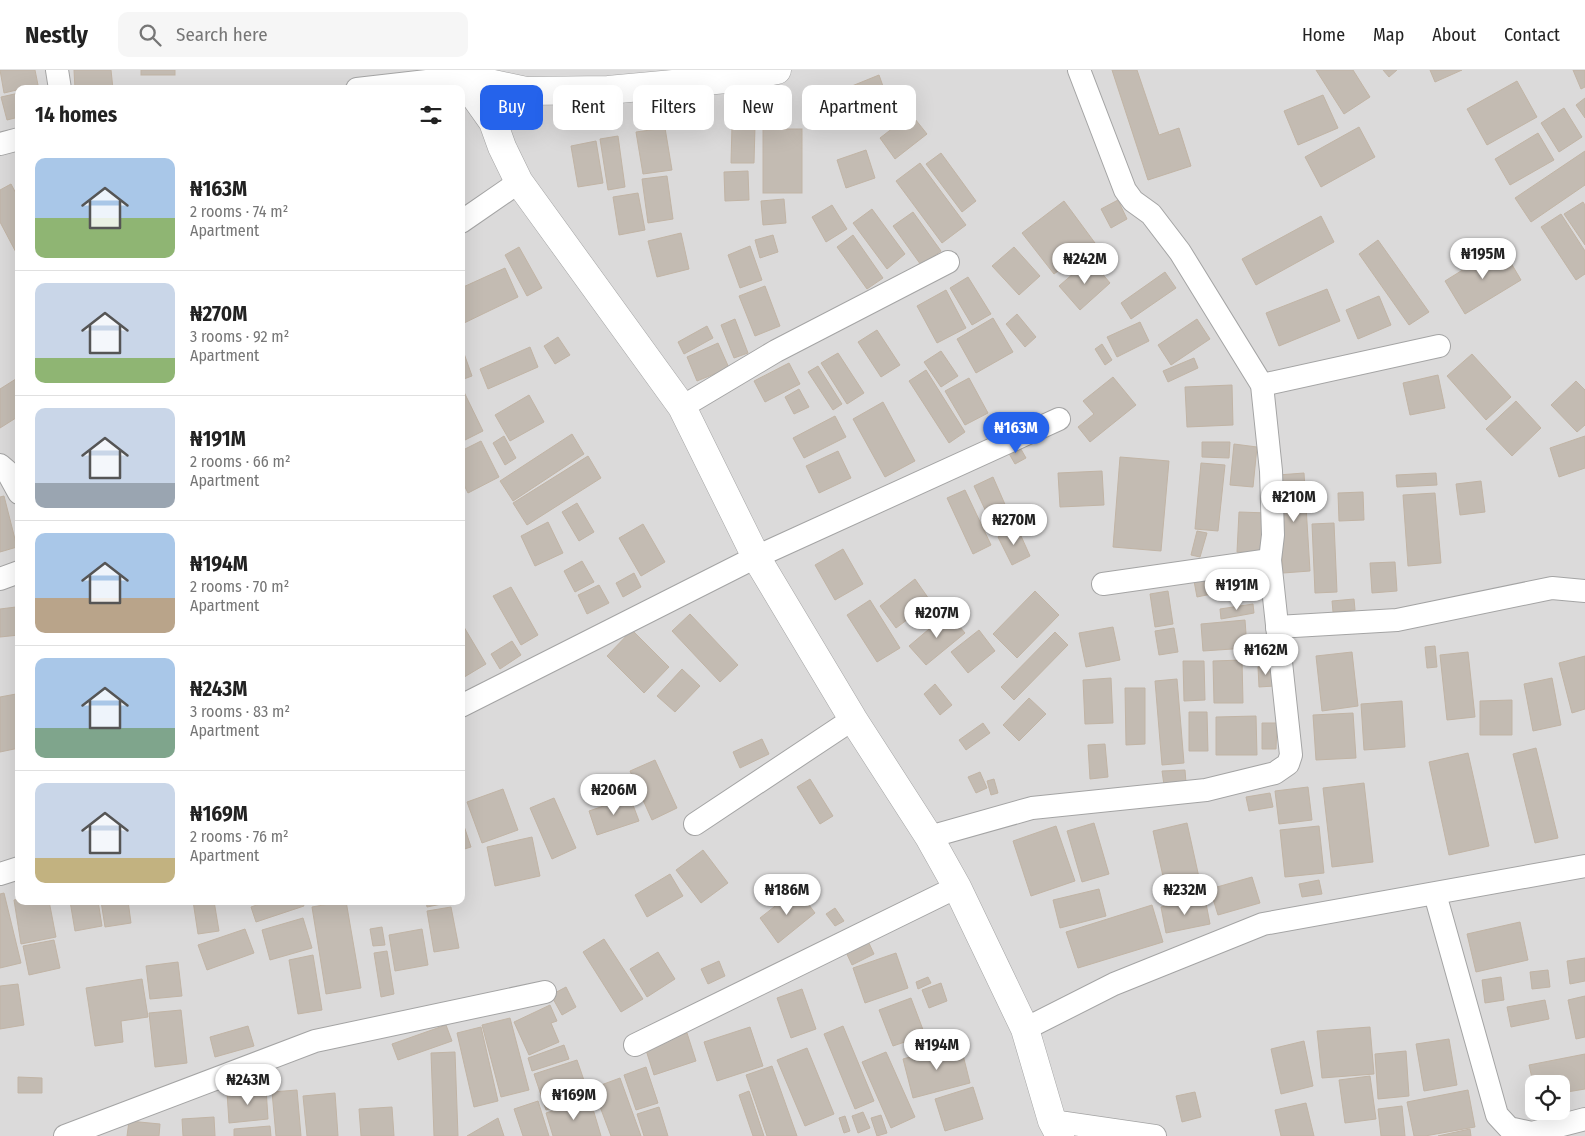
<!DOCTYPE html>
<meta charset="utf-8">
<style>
:root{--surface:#fff;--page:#f6f6f6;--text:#222;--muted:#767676;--line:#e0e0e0;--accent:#2563eb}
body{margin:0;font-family:"Fira Sans Condensed",sans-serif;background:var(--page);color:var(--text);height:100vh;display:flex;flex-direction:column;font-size:19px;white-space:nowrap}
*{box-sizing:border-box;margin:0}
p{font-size:16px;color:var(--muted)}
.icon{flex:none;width:28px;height:28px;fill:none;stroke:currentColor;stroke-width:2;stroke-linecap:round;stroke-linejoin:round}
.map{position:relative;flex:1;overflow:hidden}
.drawer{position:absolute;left:15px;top:15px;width:450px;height:820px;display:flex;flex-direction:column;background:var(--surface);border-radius:10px;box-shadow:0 5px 20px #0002}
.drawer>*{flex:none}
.top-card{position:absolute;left:480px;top:15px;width:475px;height:45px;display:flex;gap:10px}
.fabs{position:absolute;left:1525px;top:1005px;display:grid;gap:10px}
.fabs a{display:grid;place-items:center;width:45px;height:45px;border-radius:10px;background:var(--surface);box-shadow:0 5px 20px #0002;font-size:25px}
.price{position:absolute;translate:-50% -42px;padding:0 11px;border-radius:18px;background:#fff;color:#222;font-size:16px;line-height:32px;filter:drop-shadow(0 1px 2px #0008)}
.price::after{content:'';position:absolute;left:50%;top:30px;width:15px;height:11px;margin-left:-8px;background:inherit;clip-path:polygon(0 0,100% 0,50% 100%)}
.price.on{background:var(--accent);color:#fff}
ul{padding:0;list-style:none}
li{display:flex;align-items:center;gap:15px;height:125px;padding:0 20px}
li+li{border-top:1px solid var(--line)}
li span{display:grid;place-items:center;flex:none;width:140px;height:100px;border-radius:10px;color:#555}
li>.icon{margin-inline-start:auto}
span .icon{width:60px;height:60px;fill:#fffc;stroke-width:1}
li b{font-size:21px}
h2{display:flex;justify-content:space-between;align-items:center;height:60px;padding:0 20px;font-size:21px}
.pill{padding:0 18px;border-radius:10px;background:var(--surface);box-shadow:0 5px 20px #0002;font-size:18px;line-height:45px}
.pill.on{background:var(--accent);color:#fff}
header{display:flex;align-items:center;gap:30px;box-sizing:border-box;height:70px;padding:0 25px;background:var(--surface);border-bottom:1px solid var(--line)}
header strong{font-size:24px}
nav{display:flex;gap:28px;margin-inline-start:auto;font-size:18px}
.search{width:350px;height:45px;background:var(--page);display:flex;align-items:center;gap:12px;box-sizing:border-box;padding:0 18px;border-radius:10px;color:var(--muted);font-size:19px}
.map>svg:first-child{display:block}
.residential{fill:#dbdada;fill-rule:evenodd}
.building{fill:#c3bbb2;stroke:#c1b4a5}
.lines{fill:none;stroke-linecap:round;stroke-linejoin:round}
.minor-casing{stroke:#a4a4a4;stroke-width:24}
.tertiary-casing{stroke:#a4a4a4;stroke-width:29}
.minor{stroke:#fff;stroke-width:22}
.tertiary{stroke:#fff;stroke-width:28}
</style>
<header>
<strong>Nestly</strong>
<div class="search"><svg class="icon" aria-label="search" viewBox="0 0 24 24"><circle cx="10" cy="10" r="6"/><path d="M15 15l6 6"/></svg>Search here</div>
<nav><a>Home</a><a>Map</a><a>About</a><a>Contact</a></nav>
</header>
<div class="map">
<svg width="1585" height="1066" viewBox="0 0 1585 1066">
<rect width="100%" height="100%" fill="#efece3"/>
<path class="residential" d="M0 0H1585V1066H0ZM19 19H461V831H19ZM1534 1014H1561V1041H1534Z"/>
<g class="building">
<polygon points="0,0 35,0 38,15 4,23"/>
<polygon points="74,0 111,0 113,19 75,19"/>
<rect x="141" y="0" width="34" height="5"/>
<polygon points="1112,0 1137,0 1159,65 1179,58 1191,96 1148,110"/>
<polygon points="1316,0 1353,0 1370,27 1344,44"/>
<polygon points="1383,0 1397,0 1389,7"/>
<polygon points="1430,0 1462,0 1435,12"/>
<polygon points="1573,0 1585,0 1585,17 1581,19"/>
<polygon points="879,5 884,19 853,32 847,18"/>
<polygon points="1517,11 1537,47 1487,75 1467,39"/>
<polygon points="19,23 19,47 7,50 1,27"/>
<polygon points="1323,25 1338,58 1298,75 1284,41"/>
<polygon points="1585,28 1585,48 1576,35"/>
<polygon points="1564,38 1582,67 1559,82 1541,53"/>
<polygon points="911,44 927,64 895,89 880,68"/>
<polygon points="732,55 755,56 754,93 731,93"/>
<polygon points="1359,57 1375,87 1321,117 1305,87"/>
<polygon points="665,58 672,100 643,104 636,62"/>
<rect x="763" y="59" width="39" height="64"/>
<polygon points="1538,63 1554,90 1510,115 1495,89"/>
<polygon points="618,66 625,117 608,120 600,69"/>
<polygon points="596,71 603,113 578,117 571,76"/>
<polygon points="866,80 875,108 846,118 837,90"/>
<polygon points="1585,81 1585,115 1531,152 1515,128"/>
<polygon points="941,83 976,131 962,142 926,94"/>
<polygon points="920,93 966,155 942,173 896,111"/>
<polygon points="748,101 749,130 725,131 724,102"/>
<polygon points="667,106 673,149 648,153 642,109"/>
<polygon points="11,114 19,129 19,188 0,152 0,120"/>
<polygon points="638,123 645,160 619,165 613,127"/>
<polygon points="784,129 786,153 763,155 761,131"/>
<polygon points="1118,130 1127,149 1111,158 1101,139"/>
<polygon points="1064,131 1095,173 1054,204 1022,163"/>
<polygon points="1583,132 1585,135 1585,175 1564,144"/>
<polygon points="832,135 847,159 826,172 812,147"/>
<polygon points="872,139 905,184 887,199 853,153"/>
<polygon points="913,142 941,181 921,195 893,156"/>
<polygon points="1561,144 1585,181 1585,204 1576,210 1541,157"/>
<polygon points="1321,146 1334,172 1256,215 1242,189"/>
<polygon points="681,163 689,199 657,207 648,171"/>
<polygon points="773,165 778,182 760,188 755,170"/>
<polygon points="853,165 883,208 867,219 837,177"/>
<polygon points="1378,170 1429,242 1409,255 1359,184"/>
<polygon points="750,176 762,210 740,218 728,185"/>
<polygon points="1501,176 1521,210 1465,244 1445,211"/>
<polygon points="519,177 542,218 527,226 505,185"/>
<polygon points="1014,177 1040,206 1019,225 992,196"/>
<polygon points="1090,189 1110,213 1080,240 1059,216"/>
<polygon points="505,198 518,227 462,254 461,218"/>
<polygon points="1165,202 1176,218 1131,249 1121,233"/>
<polygon points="968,207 991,244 972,255 950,218"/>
<polygon points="765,216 780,256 755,266 739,226"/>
<polygon points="1327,219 1340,251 1279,276 1266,243"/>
<polygon points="946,220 966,258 937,273 917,236"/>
<polygon points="1379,226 1391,255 1358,269 1346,240"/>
<polygon points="1017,244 1036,267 1025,277 1006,254"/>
<polygon points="993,248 1013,282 976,303 957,269"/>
<polygon points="735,249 748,283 734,288 721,255"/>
<polygon points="1197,249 1210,269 1171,295 1158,275"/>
<polygon points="1140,252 1149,271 1117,287 1107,267"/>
<polygon points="707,256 713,268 684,284 678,272"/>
<polygon points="877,260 900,295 881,307 858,272"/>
<polygon points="558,267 570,285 555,294 544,276"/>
<polygon points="718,273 729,298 697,311 687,287"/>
<polygon points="1102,274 1112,290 1105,295 1095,279"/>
<polygon points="461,275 472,306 461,310"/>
<polygon points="530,277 538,297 488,319 480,299"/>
<polygon points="941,281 958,306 941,317 924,292"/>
<polygon points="838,283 864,323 847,334 821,293"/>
<polygon points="1472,284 1511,327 1486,350 1447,306"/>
<polygon points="1194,288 1198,298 1168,312 1163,301"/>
<polygon points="789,293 800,314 765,332 754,311"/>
<polygon points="818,296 842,334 833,340 808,302"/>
<polygon points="926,300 965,362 949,373 909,311"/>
<polygon points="1438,305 1445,338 1410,345 1403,313"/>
<polygon points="19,307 19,346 0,358 0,319"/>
<polygon points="1113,307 1136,335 1090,372 1078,357 1094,344 1083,331"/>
<polygon points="969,308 988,343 965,355 945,321"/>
<polygon points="1576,311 1585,320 1585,355 1577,362 1551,335"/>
<polygon points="1232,315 1233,355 1187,357 1185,317"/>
<polygon points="799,319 809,337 794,344 785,327"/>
<polygon points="463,320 483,361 461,372 461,321"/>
<polygon points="529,325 544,352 510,371 495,345"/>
<polygon points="1516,331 1541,358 1512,386 1486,359"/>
<polygon points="883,332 915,391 885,407 853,349"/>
<polygon points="835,346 846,367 804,388 793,368"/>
<polygon points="572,364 584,384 513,431 500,411"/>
<polygon points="504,366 516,388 505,395 493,373"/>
<polygon points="1585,366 1585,398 1559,407 1550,378"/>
<polygon points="481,371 499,407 468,423 461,409 461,381"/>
<polygon points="1202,372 1230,372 1229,388 1202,387"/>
<polygon points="1018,374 1026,388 1015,394 1007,380"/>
<polygon points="1234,374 1257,377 1253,417 1230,415"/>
<polygon points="838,381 851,408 819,423 806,396"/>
<polygon points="588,386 601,408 527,455 513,433"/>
<polygon points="1120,387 1169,391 1161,481 1113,477"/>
<polygon points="1201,393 1225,395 1218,461 1195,459"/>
<polygon points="1102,401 1104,435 1060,437 1058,403"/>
<polygon points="1304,403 1310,501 1283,503 1278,405"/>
<polygon points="1436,403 1437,415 1397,417 1396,405"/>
<polygon points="993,407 1014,455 996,463 974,416"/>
<polygon points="1481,411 1485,442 1460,445 1456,414"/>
<polygon points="965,420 991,475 973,484 947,428"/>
<polygon points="1363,422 1364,450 1339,451 1338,423"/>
<polygon points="1435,423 1441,493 1408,496 1403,425"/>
<polygon points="4,426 17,477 0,482 0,427"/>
<polygon points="577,433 594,462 579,471 562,442"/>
<polygon points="1239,442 1268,443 1267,483 1237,482"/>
<polygon points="548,452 563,483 535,496 521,466"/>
<polygon points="1334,453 1337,522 1315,523 1312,454"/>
<polygon points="643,454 665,492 641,506 619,468"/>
<polygon points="1017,457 1030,486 1012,495 998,467"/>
<polygon points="1197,461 1207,463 1200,487 1191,485"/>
<polygon points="843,479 863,514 835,530 815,495"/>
<polygon points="582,491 594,512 575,522 564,501"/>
<polygon points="1395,492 1397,521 1372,523 1370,493"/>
<polygon points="634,503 641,517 623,527 616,513"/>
<polygon points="1218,506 1221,522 1197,527 1194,511"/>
<polygon points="915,509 931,532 896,558 880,536"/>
<polygon points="599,515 609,533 587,544 578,525"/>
<polygon points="511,517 538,565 521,575 493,526"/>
<polygon points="1035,521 1059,545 1017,588 993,564"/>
<polygon points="1168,521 1173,554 1155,557 1150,524"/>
<polygon points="1354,529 1355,540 1333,542 1332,531"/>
<polygon points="870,530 900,578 877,592 847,545"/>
<polygon points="1253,534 1254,543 1221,549 1220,539"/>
<polygon points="16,537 19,565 0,567 0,539"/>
<polygon points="948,543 965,563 926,595 909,576"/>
<polygon points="690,544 738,595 720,612 672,561"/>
<polygon points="1245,550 1247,578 1203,581 1201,554"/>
<polygon points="461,552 486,594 461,609"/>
<polygon points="1113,557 1120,590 1086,597 1079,563"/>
<polygon points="1174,558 1178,582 1159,585 1155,561"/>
<polygon points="632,560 669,597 644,623 607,586"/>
<polygon points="979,560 995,581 968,603 951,582"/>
<polygon points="1055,562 1068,575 1014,630 1001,617"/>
<polygon points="512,571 521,585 500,599 491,584"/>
<polygon points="1435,576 1437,597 1427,598 1425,577"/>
<polygon points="1352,582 1358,636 1322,641 1316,586"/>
<polygon points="1468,582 1475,647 1447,650 1440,585"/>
<polygon points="1585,586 1585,639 1572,643 1559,593"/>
<polygon points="1242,590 1243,633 1214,633 1213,591"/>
<polygon points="1183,591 1204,591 1205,630 1184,631"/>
<polygon points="1274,596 1274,616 1259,617 1258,597"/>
<polygon points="682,599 700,616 675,642 657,626"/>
<polygon points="1111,608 1113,653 1085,654 1083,610"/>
<polygon points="1552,608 1561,655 1533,661 1524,614"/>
<polygon points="1177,609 1184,693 1162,695 1155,611"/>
<polygon points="935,614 952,635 940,645 924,624"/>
<polygon points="1125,618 1145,618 1145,674 1126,675"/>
<polygon points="16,624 19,638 19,678 0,682 0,627"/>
<polygon points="1029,628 1046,644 1019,671 1003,655"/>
<polygon points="1512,630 1512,665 1480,665 1480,631"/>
<polygon points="1402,631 1405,677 1364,680 1361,634"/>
<polygon points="1189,642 1207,642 1208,681 1189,681"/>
<polygon points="1353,643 1356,688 1316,690 1313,645"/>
<polygon points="1256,646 1257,685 1216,685 1216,647"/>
<polygon points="983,653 990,663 966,680 959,670"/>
<polygon points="1262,653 1277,653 1276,679 1262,679"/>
<polygon points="762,669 769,684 740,698 733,682"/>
<polygon points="1105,674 1108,707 1090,709 1088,675"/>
<polygon points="1536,678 1558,768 1535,773 1513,684"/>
<polygon points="1468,683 1489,776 1449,785 1429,692"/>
<polygon points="655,690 677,738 652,750 630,701"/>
<polygon points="1185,700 1186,713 1164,715 1162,701"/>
<polygon points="980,702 987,718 976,723 968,707"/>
<polygon points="810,709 833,746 820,754 797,717"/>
<polygon points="994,709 998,723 991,725 987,711"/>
<polygon points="1364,713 1373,792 1332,797 1323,718"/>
<polygon points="1308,717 1312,750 1279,754 1275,721"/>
<polygon points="503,719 518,760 482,773 467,732"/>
<polygon points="1270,723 1273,737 1249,741 1246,727"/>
<polygon points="630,727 639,751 597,765 589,741"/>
<polygon points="554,728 576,778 552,789 530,738"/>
<polygon points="1094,753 1109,804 1082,812 1067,761"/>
<polygon points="1187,753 1202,821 1168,829 1153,761"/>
<polygon points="464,756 471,777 461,780 461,757"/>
<polygon points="1056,756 1075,811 1031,826 1013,771"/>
<polygon points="1319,756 1324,803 1285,807 1280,760"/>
<polygon points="532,767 540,806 495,816 487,777"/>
<polygon points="703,780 728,813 701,833 676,800"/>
<polygon points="670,804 683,826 647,847 635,825"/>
<polygon points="1252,807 1260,833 1218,845 1210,819"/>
<polygon points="1319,810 1322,824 1302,827 1299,814"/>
<polygon points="797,819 815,843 778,873 760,848"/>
<polygon points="1099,819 1106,846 1060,858 1053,830"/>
<polygon points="4,823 21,893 0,898 0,824"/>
<polygon points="1205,828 1210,854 1166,863 1161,837"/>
<polygon points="19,829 19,831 49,831 56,867 21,874 14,830"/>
<polygon points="70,831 98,831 102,856 75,861"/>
<polygon points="101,831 128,831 131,853 105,857"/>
<polygon points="193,831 214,831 219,861 198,864"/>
<polygon points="268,831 302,831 304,836 256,852 251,837"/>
<polygon points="346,831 361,918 326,924 312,837"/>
<polygon points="426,831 451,831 451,832 427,837"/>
<polygon points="1152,835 1163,872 1078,898 1066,862"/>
<polygon points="451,837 459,878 434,882 427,841"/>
<polygon points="835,838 844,851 835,856 826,844"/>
<polygon points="303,848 312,878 270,890 262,860"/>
<polygon points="1520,852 1528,890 1476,902 1467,864"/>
<polygon points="382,857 385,875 373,876 370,859"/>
<polygon points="245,859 254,883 207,900 198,875"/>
<polygon points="422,859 428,895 395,901 389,865"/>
<polygon points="604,869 643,929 621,942 583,882"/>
<polygon points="867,869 874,884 852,895 845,880"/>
<polygon points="54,870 60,898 29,905 23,876"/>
<polygon points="387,881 394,924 381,927 374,883"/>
<polygon points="658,882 675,909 647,927 630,899"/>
<polygon points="896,883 908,918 865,933 853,898"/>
<polygon points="313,885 322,940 298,944 289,890"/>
<polygon points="1585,888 1585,911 1570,914 1567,891"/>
<polygon points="719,891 725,906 708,914 701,899"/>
<polygon points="178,892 182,926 150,929 146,896"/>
<polygon points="1548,900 1550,917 1532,919 1530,902"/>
<polygon points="928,907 931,913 918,919 916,912"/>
<polygon points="1501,907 1504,930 1485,933 1482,910"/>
<polygon points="142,909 148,947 121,951 123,972 95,976 86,918"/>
<polygon points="941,913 947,931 929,938 922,920"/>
<polygon points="18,914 24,955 0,959 0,916"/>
<polygon points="566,917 576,937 562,945 551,925"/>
<polygon points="802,919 816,959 791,968 777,928"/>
<polygon points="1585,926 1585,967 1576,969 1568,930"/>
<polygon points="911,928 925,965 893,976 879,940"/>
<polygon points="1545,930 1549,949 1511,957 1507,937"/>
<polygon points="550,935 557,951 551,953 559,972 529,985 514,952"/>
<polygon points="181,940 187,993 155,997 149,943"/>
<polygon points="510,948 529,1020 501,1027 482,955"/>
<polygon points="446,955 452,971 398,990 392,974"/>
<polygon points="248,956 254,976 215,987 210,967"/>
<polygon points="843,956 874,1031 855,1039 824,964"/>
<polygon points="481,957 498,1031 474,1037 457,963"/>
<polygon points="750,957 763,996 717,1011 704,972"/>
<polygon points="1370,957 1374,1004 1322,1008 1317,961"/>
<polygon points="687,963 696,991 654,1005 645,977"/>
<polygon points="1449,969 1457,1015 1424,1021 1416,974"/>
<polygon points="1304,971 1313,1016 1281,1024 1271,979"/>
<polygon points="960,973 970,1013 913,1028 903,989"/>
<polygon points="564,975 569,989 532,1001 528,988"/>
<polygon points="807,978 834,1044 805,1056 777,990"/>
<polygon points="1406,981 1409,1026 1378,1029 1375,984"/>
<polygon points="455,982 458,1066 434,1066 431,983"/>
<polygon points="886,982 915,1047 891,1058 862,992"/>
<polygon points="1585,984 1585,1019 1561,1023 1561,1014 1534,1014 1534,1017 1529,995"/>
<polygon points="577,990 589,1025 546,1040 534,1004"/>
<polygon points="772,996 797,1066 767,1066 746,1005"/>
<polygon points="646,997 658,1033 636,1040 624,1005"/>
<polygon points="1370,1006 1376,1049 1345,1053 1339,1010"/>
<polygon points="18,1007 42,1008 42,1023 18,1023"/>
<polygon points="620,1008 641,1066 611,1066 593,1018"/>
<polygon points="973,1017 983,1049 945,1061 935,1029"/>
<polygon points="266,1018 268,1049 229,1053 227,1022"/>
<polygon points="297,1020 301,1066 276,1066 272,1022"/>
<polygon points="1468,1020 1475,1057 1425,1066 1414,1066 1407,1032"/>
<polygon points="749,1021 764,1066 753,1066 739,1025"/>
<polygon points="1195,1022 1201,1047 1182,1052 1176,1026"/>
<polygon points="335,1023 338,1066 307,1066 303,1026"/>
<polygon points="590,1029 601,1066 553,1066 546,1043"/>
<polygon points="538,1031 549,1066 523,1066 514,1039"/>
<polygon points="1306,1033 1314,1066 1281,1066 1275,1040"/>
<polygon points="1402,1036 1405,1066 1381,1066 1378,1039"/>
<polygon points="392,1037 394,1066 361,1066 359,1039"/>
<polygon points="659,1037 668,1066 644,1066 637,1044"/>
<polygon points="863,1042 870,1058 858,1063 852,1046"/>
<polygon points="881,1045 887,1063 877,1066 871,1048"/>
<polygon points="845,1046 850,1061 844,1063 839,1048"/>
<polygon points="214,1047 215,1066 183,1066 182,1049"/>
<polygon points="498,1048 504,1066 467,1066"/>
<polygon points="129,1051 160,1054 159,1066 127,1066"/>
<polygon points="270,1056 271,1066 234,1066 234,1059"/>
<polygon points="1470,1059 1471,1066 1438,1066"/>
</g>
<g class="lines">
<g class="minor-casing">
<g id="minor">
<polyline points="57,0 60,19"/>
<polyline points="357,19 461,7"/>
<polyline points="0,74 19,69"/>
<polyline points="461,152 519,112"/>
<polyline points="1262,315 1439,276"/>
<polyline points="682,337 776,281 948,192"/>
<polyline points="0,395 7,401 19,423"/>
<polyline points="0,509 19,502"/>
<polyline points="1103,514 1270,490"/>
<polyline points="1277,557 1397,550 1552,518 1585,521"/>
<polyline points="461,636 756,487 1059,349"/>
<polyline points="695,754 853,649"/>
<polyline points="929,767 1032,738 1206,720 1275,703 1288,694 1291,685 1270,490 1273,465 1271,401 1262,315 1180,182 1151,144 1133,131 1125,120 1079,0"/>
<polyline points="0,804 19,798"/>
<polyline points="1435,824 1497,1045 1509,1058 1532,1063 1585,1049"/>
<polyline points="1025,959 1114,914 1263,854 1585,796"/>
<polyline points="635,975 957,817"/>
<polyline points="1052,1051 1155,1066"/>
<polyline points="65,1066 315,971 545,922"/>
</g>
</g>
<g class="tertiary-casing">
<g id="tertiary">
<polyline points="461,0 461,7 493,52 502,77 519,112 682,337 756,487 853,649 929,767 957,817 1025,959 1052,1051 1060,1066"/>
<polyline points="461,7 526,21 608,20 737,8 777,0"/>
</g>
</g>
<use href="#minor" class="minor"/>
<use href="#tertiary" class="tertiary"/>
</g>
</svg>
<div class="fabs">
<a><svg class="icon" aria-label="locate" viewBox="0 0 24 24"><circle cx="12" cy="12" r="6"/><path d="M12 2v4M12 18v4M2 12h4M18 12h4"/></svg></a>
</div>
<b class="price" style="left:1483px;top:210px">₦195M</b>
<b class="price" style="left:1085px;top:215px">₦242M</b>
<b class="price on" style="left:1016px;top:384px">₦163M</b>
<b class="price" style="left:1294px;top:453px">₦210M</b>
<b class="price" style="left:1014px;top:476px">₦270M</b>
<b class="price" style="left:1237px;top:541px">₦191M</b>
<b class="price" style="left:937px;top:569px">₦207M</b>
<b class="price" style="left:1266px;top:606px">₦162M</b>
<b class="price" style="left:614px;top:746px">₦206M</b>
<b class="price" style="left:787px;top:846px">₦186M</b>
<b class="price" style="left:1185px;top:846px">₦232M</b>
<b class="price" style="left:937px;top:1001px">₦194M</b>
<b class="price" style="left:248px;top:1036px">₦243M</b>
<b class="price" style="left:574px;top:1051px">₦169M</b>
<div class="top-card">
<a class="pill on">Buy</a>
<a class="pill">Rent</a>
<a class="pill">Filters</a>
<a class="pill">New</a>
<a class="pill">Apartment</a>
</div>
<section class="drawer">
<h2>14 homes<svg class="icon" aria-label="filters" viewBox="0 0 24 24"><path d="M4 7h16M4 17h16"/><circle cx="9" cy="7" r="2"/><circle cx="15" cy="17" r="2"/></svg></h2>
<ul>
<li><span style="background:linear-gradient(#a9c7e8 60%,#8fb573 0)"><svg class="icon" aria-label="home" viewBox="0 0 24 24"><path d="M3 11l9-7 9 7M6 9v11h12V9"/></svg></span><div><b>₦163M</b><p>2 rooms · 74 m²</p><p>Apartment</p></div></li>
<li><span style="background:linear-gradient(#c9d6e8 75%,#8fb573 0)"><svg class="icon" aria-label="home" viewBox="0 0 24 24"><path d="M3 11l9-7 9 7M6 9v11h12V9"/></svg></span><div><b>₦270M</b><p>3 rooms · 92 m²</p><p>Apartment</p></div></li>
<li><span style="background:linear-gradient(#c9d6e8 75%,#9aa5b1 0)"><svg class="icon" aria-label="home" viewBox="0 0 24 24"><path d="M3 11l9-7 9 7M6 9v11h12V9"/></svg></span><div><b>₦191M</b><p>2 rooms · 66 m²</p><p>Apartment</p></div></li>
<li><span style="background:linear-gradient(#a9c7e8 65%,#b9a48a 0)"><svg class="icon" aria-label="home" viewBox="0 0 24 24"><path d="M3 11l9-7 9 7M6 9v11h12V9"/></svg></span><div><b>₦194M</b><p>2 rooms · 70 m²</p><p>Apartment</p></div></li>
<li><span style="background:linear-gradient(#a9c7e8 70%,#7fa58c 0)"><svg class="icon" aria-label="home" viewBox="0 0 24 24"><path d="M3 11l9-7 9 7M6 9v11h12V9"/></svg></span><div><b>₦243M</b><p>3 rooms · 83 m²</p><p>Apartment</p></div></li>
<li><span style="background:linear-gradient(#c9d6e8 75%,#c2b280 0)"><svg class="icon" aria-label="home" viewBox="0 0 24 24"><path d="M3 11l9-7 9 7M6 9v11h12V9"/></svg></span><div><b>₦169M</b><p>2 rooms · 76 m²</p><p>Apartment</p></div></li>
</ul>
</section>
</div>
